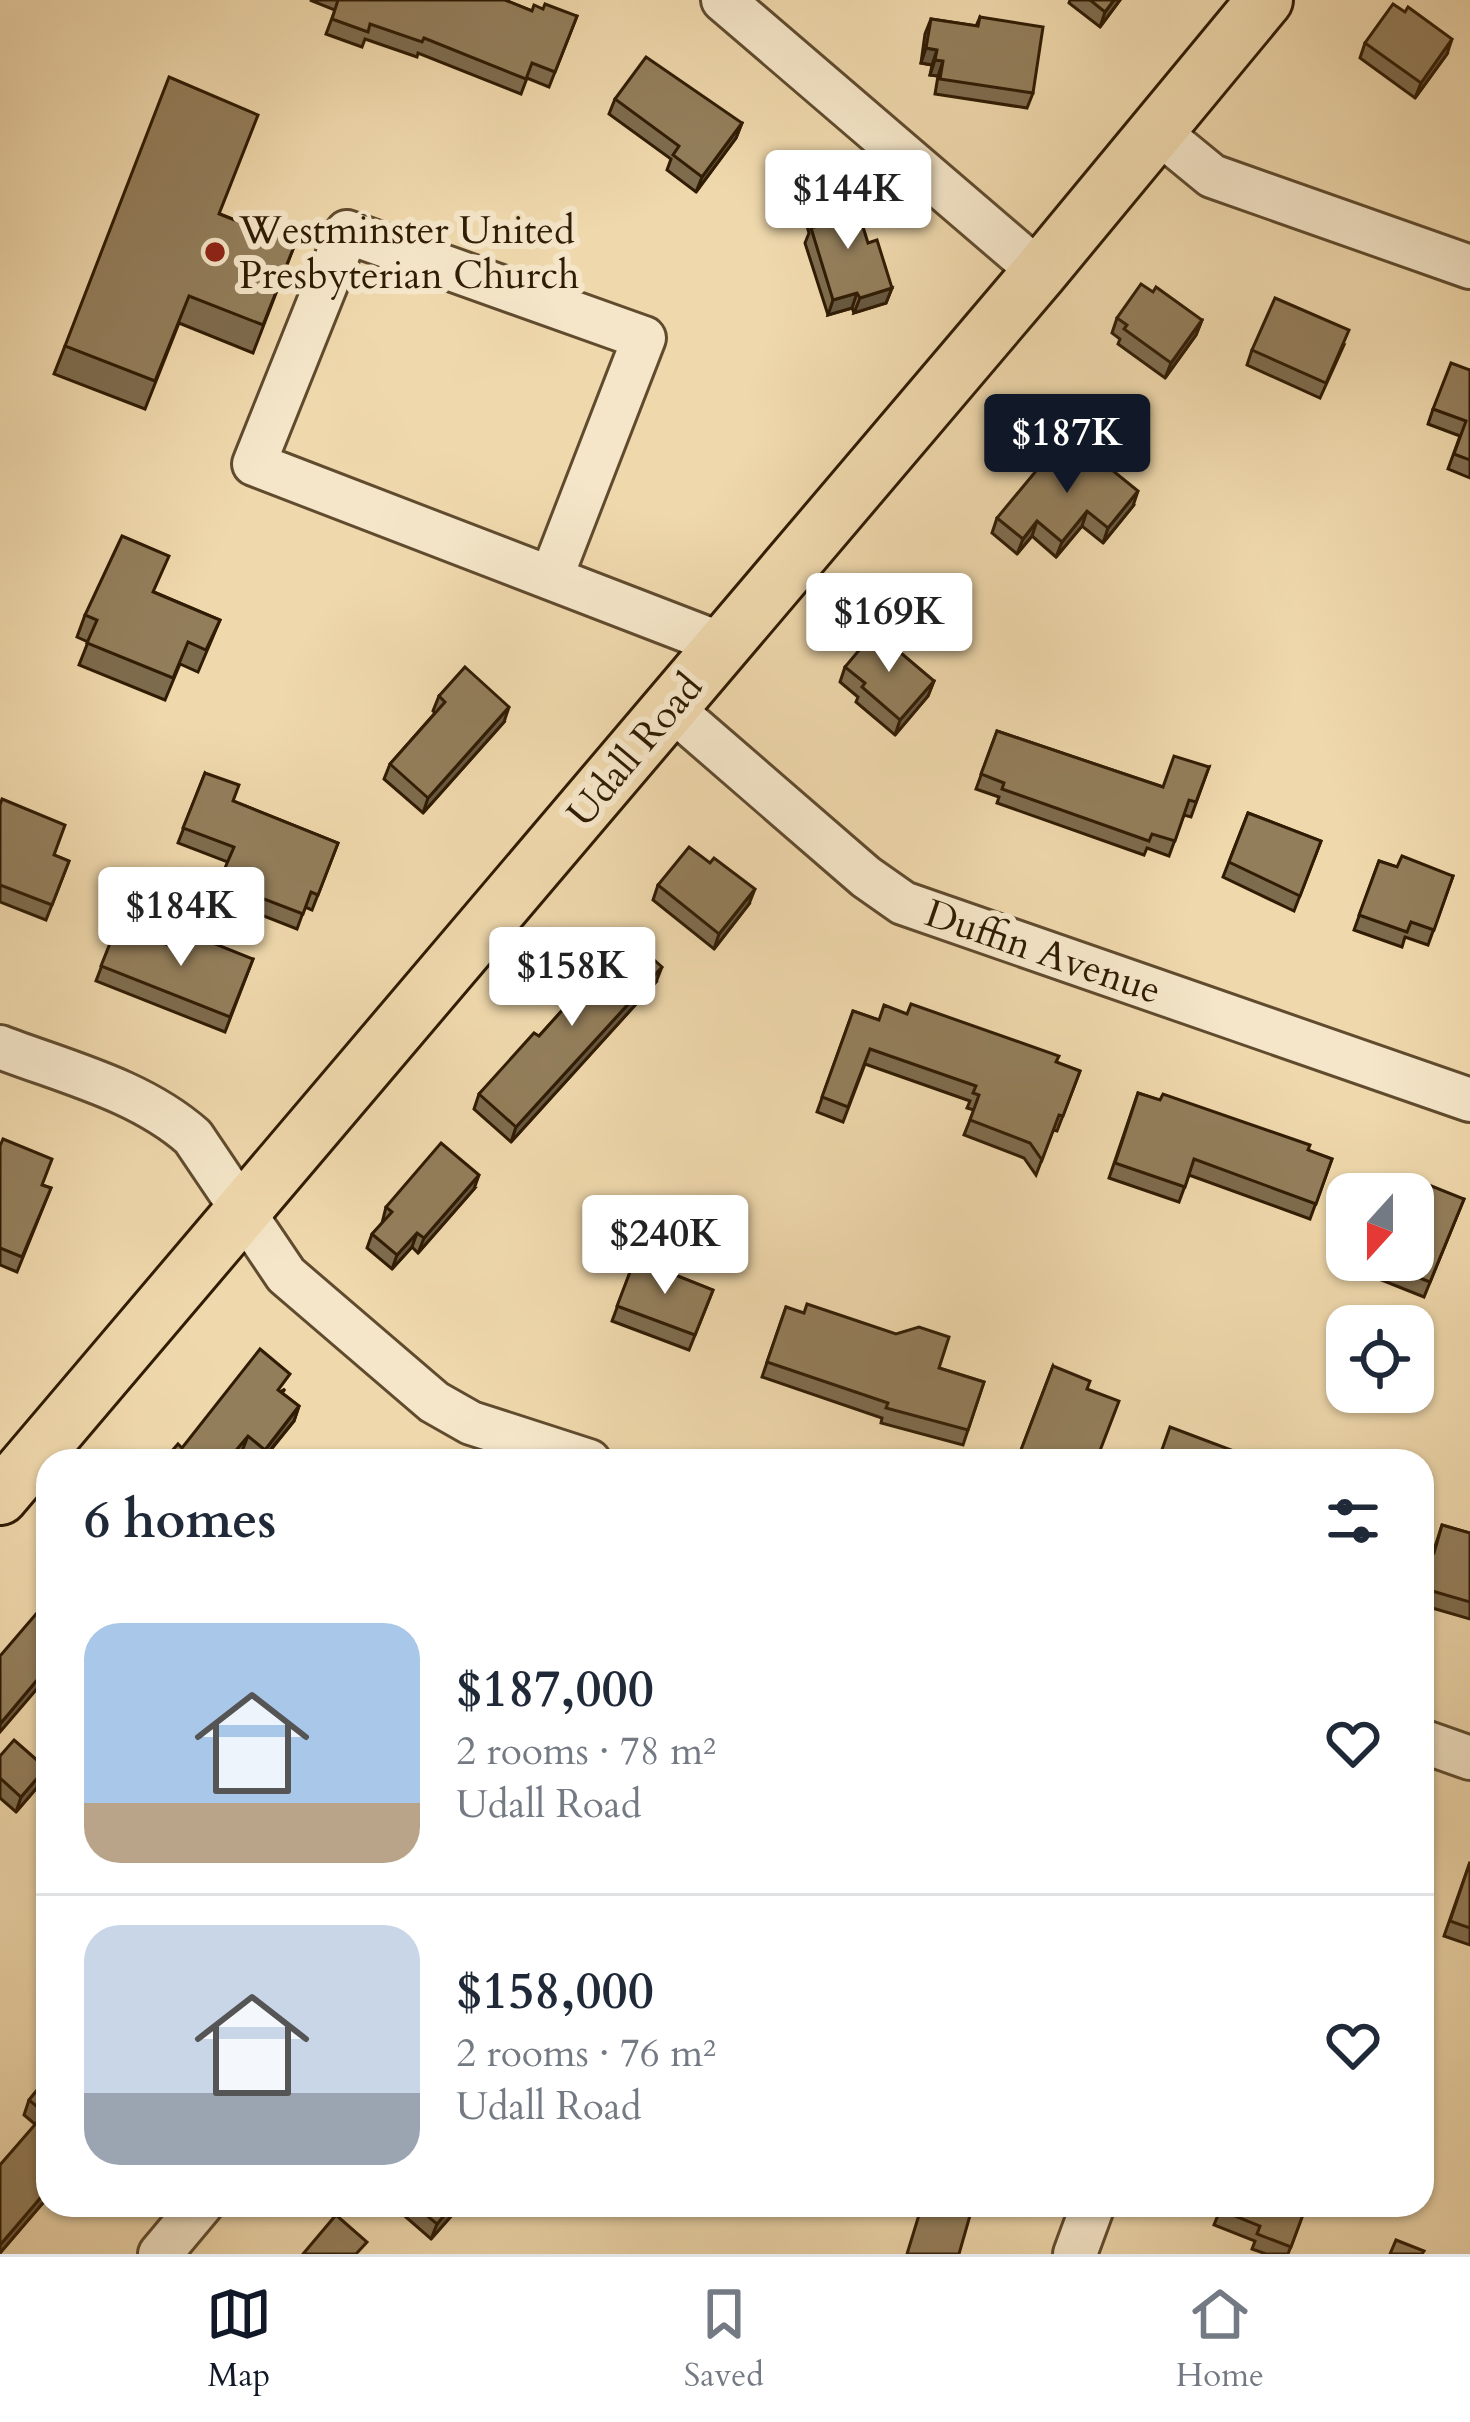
<!DOCTYPE html>
<meta charset="utf-8">
<style>
:root{--surface:#fff;--page:#f6f6f7;--text:#1f2937;--muted:#747a83;--line:#e0e1e3;--accent:#111827}
body{margin:0;font-family:Cardo,serif;background:var(--page);color:var(--text);height:100vh;display:flex;flex-direction:column;font-size:45px;white-space:nowrap}
*{box-sizing:border-box;margin:0}
p{font-size:39px;color:var(--muted)}
.icon{flex:none;width:66px;height:66px;fill:none;stroke:currentColor;stroke-width:2;stroke-linecap:round;stroke-linejoin:round}
.map{position:relative;flex:1;overflow:hidden}
.panel{position:absolute;left:36px;top:1449px;width:1398px;height:768px;display:flex;flex-direction:column;background:var(--surface);border-radius:36px;box-shadow:0 3px 9px #0004}
.panel>*{flex:none}
.needle{width:78px;rotate:201deg}
.controls{position:absolute;left:1326px;top:1173px;display:grid;gap:24px}
.controls a{display:grid;place-items:center;width:108px;height:108px;border-radius:24px;background:var(--surface);box-shadow:0 3px 9px #0004;font-size:60px}
.price{position:absolute;translate:-50% -102px;padding:0 27px;border-radius:12px;background:#fff;color:#222;font-size:39px;line-height:78px;filter:drop-shadow(0 3px 6px #0008)}
.price::after{content:'';position:absolute;left:50%;top:72px;width:36px;height:27px;margin-left:-18px;background:inherit;clip-path:polygon(0 0,100% 0,50% 100%)}
.price.selected{background:var(--accent);color:#fff}
ul{padding:0;list-style:none}
li{display:flex;align-items:center;gap:36px;height:300px;padding:0 48px}
li+li{border-top:3px solid var(--line)}
li span{display:grid;place-items:center;flex:none;width:336px;height:240px;border-radius:36px;color:#555}
li>.icon{margin-inline-start:auto}
span .icon{width:144px;height:144px;fill:#fffc;stroke-width:1}
li b{font-size:51px}
h2{display:flex;justify-content:space-between;align-items:center;height:144px;padding:0 48px;font-size:51px}
.tab-bar{display:flex;justify-content:space-around;align-items:center;height:168px;border-top:3px solid var(--line);background:var(--surface);font-size:33px;color:var(--muted)}
.tab-bar a{display:grid;justify-items:center;gap:6px}
.tab-bar .selected{color:var(--accent)}
.map>svg:first-child{display:block}
.lines{fill:none;stroke-linecap:round;stroke-linejoin:round}
.minor-casing{stroke:#604b2e;stroke-width:48}
.major-casing{stroke:#301c04;stroke-width:60}
.minor{stroke:#f5e6c9;stroke-width:42}
.major{stroke:#efd8ac;stroke-width:54}
.wall{fill:#7e6c4e;stroke:#301c04;stroke-width:3}
.shaded-wall{fill:#675840;stroke:#301c04;stroke-width:3}
.building{fill:#937e5b;stroke:#301c04;stroke-width:3}
.poi-dot{fill:#8f2418;stroke:#f5e6c9;stroke-width:4.5}
.labels{text-anchor:middle;dominant-baseline:central;stroke-width:12;stroke-linejoin:round;paint-order:stroke}
.poi-label{font-size:39px;fill:#301c04;stroke:#f5e6c9;text-anchor:start}
.street-label{font-size:39px;fill:#301c04;stroke:#f5e6c9}
</style>
<div class="map">
<svg width="1470" height="2254" viewBox="0 0 1470 2254">
<rect width="100%" height="100%" fill="#efd8ac"/>
<filter id="stains"><feTurbulence type="fractalNoise" baseFrequency=".00167" numOctaves="4"/><feColorMatrix values="0 0 0 0 .2 0 0 0 0 .09 0 0 0 0 .02 0 0 0 .5 -.17"/></filter>
<radialGradient id="worn" r=".72"><stop offset=".6" stop-color="#630" stop-opacity="0"/><stop offset="1" stop-color="#630" stop-opacity=".3"/></radialGradient>
<g class="lines">
<g class="minor-casing">
<g id="minor">
<polyline points="723,0 1040,272"/>
<polyline points="1156,130 1212,176 1470,267"/>
<polyline points="551,578 644,338 347,232 254,464 724,645"/>
<polyline points="671,708 866,877 903,903 1470,1100"/>
<path d="M0 1047C65 1072 140 1090 193 1137L286 1275 434 1402 471 1423 589 1461"/>
<polyline points="1422,1741 1470,1758"/>
<polyline points="160,2254 201,2205"/>
<polyline points="1075,2254 1093,2205"/>
</g>
</g>
<g class="major-casing">
<polyline id="major" points="0,1497 1040,272 1265,0"/>
</g>
<use href="#minor" class="minor"/>
<use href="#major" class="major"/>
</g>
<g class="wall">
<polygon points="310,0 505,0 532,11 543,9 577,16 549,87 527,78 521,94 418,53 417,57 365,39 362,47 326,34 335,10"/>
<polygon points="1070,0 1120,0 1100,27 1069,3"/>
<polygon points="980,17 1033,93 1027,108 935,94 938,76 930,75 932,65 921,63 925,34 931,19 976,26"/>
<polygon points="1365,43 1447,54 1415,98 1360,58"/>
<polygon points="615,99 742,123 736,138 696,192 667,170 671,159 609,114"/>
<polygon points="812,211 868,243 892,288 886,303 854,313 852,308 828,315 805,243 809,233 807,226"/>
<polygon points="220,214 295,244 253,353 179,323 145,409 54,374 65,346"/>
<polygon points="1117,318 1202,320 1196,335 1165,378 1118,344 1120,339 1112,333"/>
<polygon points="1344,345 1320,398 1247,365 1252,350"/>
<polygon points="1470,370 1470,478 1448,469 1460,436 1428,424 1433,409"/>
<polygon points="1133,506 1103,543 1082,526 1056,557 1032,536 1017,554 992,533 997,518"/>
<polygon points="154,592 220,620 198,672 180,664 165,700 79,665 88,642 77,637 85,615"/>
<polygon points="845,667 934,681 928,696 895,735 856,702 858,697 840,682"/>
<polygon points="439,696 504,722 423,813 384,779 390,764 435,713 433,711"/>
<polygon points="997,731 1163,787 1209,767 1191,817 1184,815 1169,856 1147,848 1144,855 997,803 999,797 976,789"/>
<polygon points="205,773 233,801 338,843 312,910 305,907 297,929 233,904 238,891 220,883 228,862 178,843"/>
<polygon points="0,805 54,855 69,861 46,920 0,902"/>
<polygon points="1248,813 1321,841 1294,911 1223,877"/>
<polygon points="1379,861 1397,867 1453,876 1428,945 1405,937 1402,947 1354,930"/>
<polygon points="658,885 749,904 714,949 653,900"/>
<polygon points="117,926 187,952 253,959 225,1032 96,981"/>
<polygon points="587,967 656,982 511,1142 474,1109 479,1094 539,1036 585,985 581,982"/>
<polygon points="853,1011 879,1020 1056,1062 1080,1071 1057,1131 1053,1130 1036,1175 1024,1158 964,1135 974,1110 967,1108 970,1101 865,1064 843,1122 817,1112"/>
<polygon points="1138,1093 1332,1159 1310,1219 1189,1175 1179,1202 1109,1178"/>
<polygon points="0,1146 42,1185 51,1188 17,1272 0,1265"/>
<polygon points="1411,1187 1464,1199 1424,1297 1379,1279 1380,1274 1356,1264 1358,1260 1413,1260"/>
<polygon points="474,1189 418,1253 412,1247 392,1269 367,1248 372,1234 382,1223 386,1207"/>
<polygon points="635,1259 713,1290 689,1350 612,1321"/>
<polygon points="786,1307 939,1368 984,1382 963,1445 881,1423 882,1418 762,1377"/>
<polygon points="1053,1366 1096,1461 1017,1461"/>
<polygon points="285,1389 282,1393 299,1406 294,1421 262,1461 254,1461 242,1451 182,1448"/>
<polygon points="1442,1525 1470,1533 1470,1619 1422,1605 1422,1550 1433,1553"/>
<polygon points="0,1756 46,1768 41,1783 16,1812 0,1798"/>
<polygon points="1470,1862 1470,1945 1444,1936"/>
<polygon points="48,2077 48,2197 0,2253 0,2165 36,2125 24,2115 29,2100"/>
<polygon points="392,2205 461,2205 431,2239"/>
<polygon points="1222,2205 1305,2209 1288,2254 1266,2254 1252,2249 1255,2241 1214,2225"/>
</g>
<g class="shaded-wall">
<polygon points="1114,0 1120,0 1100,27 1105,12"/>
<polygon points="1452,39 1447,54 1415,98 1421,83"/>
<polygon points="926,48 937,50 932,65 921,63"/>
<polygon points="935,60 943,61 938,76 930,75"/>
<polygon points="742,123 736,138 696,192 702,177"/>
<polygon points="892,288 886,303 854,313 860,298"/>
<polygon points="857,293 852,308 828,315 833,300"/>
<polygon points="1202,320 1196,335 1165,378 1171,363"/>
<polygon points="1138,491 1133,506 1103,543 1108,528"/>
<polygon points="1087,511 1082,526 1056,557 1062,542"/>
<polygon points="1037,521 1032,536 1017,554 1023,539"/>
<polygon points="934,681 928,696 895,735 900,720"/>
<polygon points="509,707 504,722 423,813 428,798"/>
<polygon points="755,889 749,904 714,949 719,934"/>
<polygon points="662,967 656,982 511,1142 516,1127"/>
<polygon points="479,1175 474,1189 418,1253 424,1238"/>
<polygon points="417,1233 412,1247 392,1269 397,1255"/>
<polygon points="299,1406 294,1421 261,1461 265,1450"/>
<polygon points="248,1436 242,1451 234,1461 227,1461"/>
<polygon points="48,1667 48,1676 0,1732 0,1724"/>
<polygon points="46,1768 41,1783 16,1812 21,1797"/>
<polygon points="48,2189 48,2197 0,2253 0,2245"/>
<polygon points="453,2205 461,2205 431,2239 437,2224"/>
</g>
<g class="building">
<polygon points="338,0 505,0 532,11 534,5 543,9 545,4 577,16 555,72 532,63 526,79 424,38 422,42 370,24 368,32 332,19"/>
<polygon points="1090,0 1114,0 1105,12"/>
<polygon points="1393,4 1405,12 1408,7 1452,39 1421,83 1365,43"/>
<polygon points="980,17 1043,27 1033,93 940,79 943,61 935,60 937,50 926,48 931,19 978,26"/>
<polygon points="646,57 742,123 702,177 673,155 679,146 615,99"/>
<polygon points="169,77 258,115 219,214 295,244 263,325 189,296 155,381 65,346"/>
<polygon points="854,198 868,243 877,240 892,288 860,298 857,293 833,300 811,228 817,226 812,211"/>
<polygon points="1141,284 1153,292 1156,287 1202,320 1171,363 1124,329 1127,325 1117,318"/>
<polygon points="1275,298 1349,330 1326,383 1252,350"/>
<polygon points="1451,363 1470,370 1470,460 1454,454 1466,421 1433,409"/>
<polygon points="1060,442 1094,469 1101,461 1138,491 1108,528 1087,511 1062,542 1037,521 1023,539 997,518"/>
<polygon points="122,536 169,556 153,592 220,620 206,650 188,642 173,678 87,643 97,620 85,615"/>
<polygon points="875,631 934,681 900,720 862,687 865,683 845,667"/>
<polygon points="465,667 509,707 428,798 390,764 445,702 439,696"/>
<polygon points="997,731 1163,787 1174,756 1209,767 1196,802 1189,800 1175,841 1152,834 1149,841 1002,789 1004,783 981,774"/>
<polygon points="205,773 239,785 233,801 338,843 318,895 311,892 303,914 238,889 243,876 225,868 234,847 183,828"/>
<polygon points="2,799 65,825 54,855 69,861 52,905 0,885 0,805"/>
<polygon points="1248,813 1321,841 1300,896 1229,862"/>
<polygon points="689,847 710,863 714,858 755,889 719,934 658,885"/>
<polygon points="1402,856 1453,876 1434,930 1411,922 1407,932 1359,915 1379,861 1397,867"/>
<polygon points="117,926 187,952 193,935 253,959 230,1017 101,966"/>
<polygon points="621,930 662,967 516,1127 479,1094 534,1033 539,1036 595,974 587,967"/>
<polygon points="911,1004 1059,1056 1056,1062 1080,1071 1063,1116 1059,1115 1042,1160 1030,1143 970,1120 979,1095 973,1093 976,1086 870,1049 848,1107 822,1097 853,1011 879,1020 884,1005 907,1014"/>
<polygon points="1138,1093 1160,1100 1163,1094 1310,1145 1308,1150 1332,1159 1316,1204 1194,1159 1185,1187 1115,1163"/>
<polygon points="3,1139 52,1159 42,1185 51,1188 22,1257 0,1248 0,1146"/>
<polygon points="441,1143 479,1175 424,1238 417,1233 397,1255 372,1234 392,1212 386,1207"/>
<polygon points="1390,1179 1411,1187 1414,1179 1464,1199 1430,1282 1384,1264 1386,1260 1413,1260 1413,1194 1384,1194"/>
<polygon points="635,1259 713,1290 695,1335 617,1306"/>
<polygon points="807,1304 896,1334 919,1327 949,1337 939,1368 984,1382 968,1430 886,1408 888,1403 767,1362 786,1307 804,1313"/>
<polygon points="260,1349 290,1374 278,1390 299,1406 265,1450 248,1436 227,1461 163,1461 178,1444 182,1448"/>
<polygon points="1053,1366 1090,1381 1087,1389 1119,1401 1096,1461 1049,1461 1021,1450"/>
<polygon points="1170,1427 1242,1454 1239,1461 1158,1461"/>
<polygon points="1442,1525 1470,1533 1470,1602 1422,1588 1422,1550 1434,1553"/>
<polygon points="48,1600 48,1667 0,1724 0,1656"/>
<polygon points="14,1740 46,1768 21,1797 0,1778 0,1756"/>
<polygon points="1470,1862 1470,1928 1450,1921"/>
<polygon points="48,2077 48,2189 0,2245 0,2165 45,2113 29,2100"/>
<polygon points="414,2205 453,2205 437,2224"/>
<polygon points="922,2205 973,2205 959,2254 907,2254"/>
<polygon points="1222,2205 1295,2205 1305,2209 1291,2247 1257,2234 1260,2226 1220,2210"/>
<polygon points="336,2215 367,2242 356,2254 303,2254"/>
<polygon points="1396,2240 1424,2251 1422,2254 1390,2254"/>
</g>
<circle class="poi-dot" cx="215" cy="252" r="12"/>
<g class="labels">
<g class="poi-label">
<text x="239" y="230">Westminster United<tspan x="239" dy="45">Presbyterian Church</tspan></text>
</g>
<g class="street-label">
<text transform="translate(635 750) rotate(-50)">Udall Road</text>
<text transform="translate(1043 952) rotate(19)">Duffin Avenue</text>
</g>
</g>
<rect width="100%" height="100%" filter="url(#stains)"/>
<rect width="100%" height="100%" fill="url(#worn)"/>
</svg>
<div class="controls">
<a><svg class="needle" viewBox="-14 -14 28 28"><path d="M0-13l5 13h-10z" fill="#e53935"/><path d="M0 13l5-13h-10z" fill="#747a83"/></svg></a>
<a><svg class="icon" aria-label="locate" viewBox="0 0 24 24"><circle cx="12" cy="12" r="6"/><path d="M12 2v4M12 18v4M2 12h4M18 12h4"/></svg></a>
</div>
<b class="price" style="left:848px;top:252px">$144K</b>
<b class="price selected" style="left:1067px;top:496px">$187K</b>
<b class="price" style="left:889px;top:675px">$169K</b>
<b class="price" style="left:181px;top:969px">$184K</b>
<b class="price" style="left:572px;top:1029px">$158K</b>
<b class="price" style="left:665px;top:1297px">$240K</b>
<section class="panel">
<h2>6 homes<svg class="icon" aria-label="filters" viewBox="0 0 24 24"><path d="M4 7h16M4 17h16"/><circle cx="9" cy="7" r="2"/><circle cx="15" cy="17" r="2"/></svg></h2>
<ul>
<li><span style="background:linear-gradient(#a9c7e8 75%,#b9a48a 0)"><svg class="icon" aria-label="home" viewBox="0 0 24 24"><path d="M3 11l9-7 9 7M6 9v11h12V9"/></svg></span><div><b>$187,000</b><p>2 rooms · 78 m²</p><p>Udall Road</p></div><svg class="icon" aria-label="heart" viewBox="0 0 24 24"><path d="M12 20l-8-8c-3-5 5-10 8-4 3-6 11-1 8 4z"/></svg></li>
<li><span style="background:linear-gradient(#c9d6e8 70%,#9aa5b1 0)"><svg class="icon" aria-label="home" viewBox="0 0 24 24"><path d="M3 11l9-7 9 7M6 9v11h12V9"/></svg></span><div><b>$158,000</b><p>2 rooms · 76 m²</p><p>Udall Road</p></div><svg class="icon" aria-label="heart" viewBox="0 0 24 24"><path d="M12 20l-8-8c-3-5 5-10 8-4 3-6 11-1 8 4z"/></svg></li>
</ul>
</section>
</div>
<nav class="tab-bar">
<a class="selected"><svg class="icon" aria-label="map" viewBox="0 0 24 24"><path d="M3 6l6-2 6 2 6-2v14l-6 2-6-2-6 2zM9 4v14M15 6v14"/></svg>Map</a>
<a><svg class="icon" aria-label="saved" viewBox="0 0 24 24"><path d="M7 4h10v16l-5-4-5 4z"/></svg>Saved</a>
<a><svg class="icon" aria-label="home" viewBox="0 0 24 24"><path d="M3 11l9-7 9 7M6 9v11h12V9"/></svg>Home</a>
</nav>
